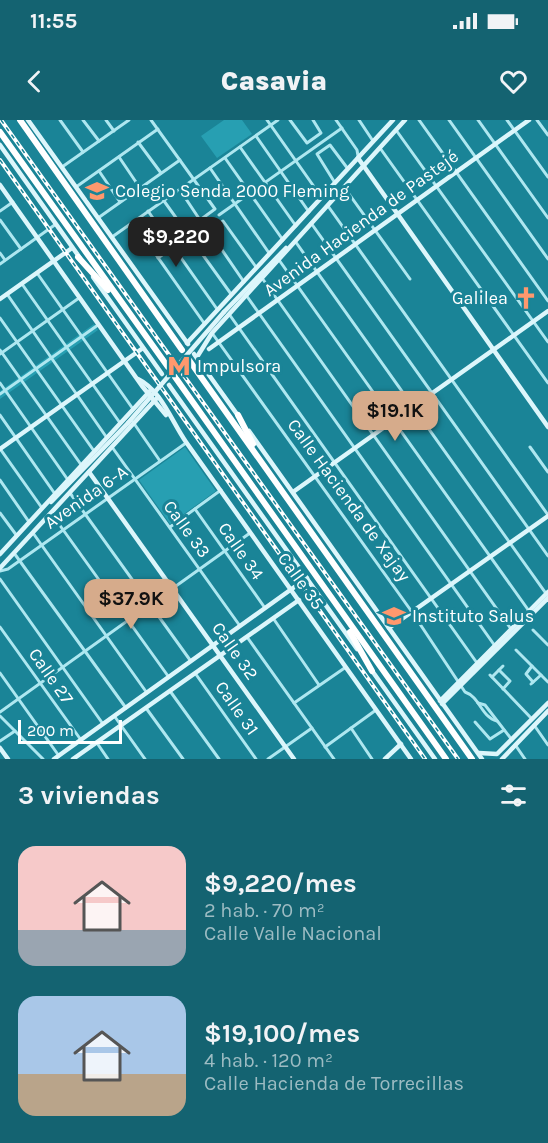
<!DOCTYPE html>
<html lang="es">
<meta charset="utf-8">
<style>
:root{--surface:#146371;--page:#1d6976;--text:#f1f3f6;--muted:#9dbcc3;--accent:#d6ab8b}
body{margin:0;font-family:Karla,sans-serif;background:var(--page);color:var(--text);height:100vh;display:flex;flex-direction:column;font-size:22px;white-space:nowrap}
*{box-sizing:border-box;margin:0}
p{font-size:20px;color:var(--muted)}
.icon{flex:none;width:33px;height:33px;fill:none;stroke:currentColor;stroke-width:2;stroke-linecap:round;stroke-linejoin:round}
.map{position:relative;height:639px;overflow:hidden}
.panel{display:flex;flex-direction:column;background:var(--surface);flex:1}
.panel>*{flex:none}
.scale{position:absolute;left:18px;bottom:15px;width:104px;box-sizing:border-box;padding-left:6px;border:3px solid #fff;border-top:0;font-size:16px;line-height:21px;white-space:nowrap;color:#fff;-webkit-text-stroke:4px #1a8497;paint-order:stroke}
.price{position:absolute;translate:-50% -51px;padding:0 14px;border-radius:12px;background:var(--accent);color:#111;font-size:20px;line-height:39px;filter:drop-shadow(0 2px 3px #0008)}
.price::after{content:'';position:absolute;left:50%;top:36px;width:18px;height:14px;margin-left:-9px;background:inherit;clip-path:polygon(0 0,100% 0,50% 100%)}
.price.current{background:#222;color:#fff}
ul{padding:0;list-style:none}
li{display:flex;align-items:center;gap:18px;height:150px;padding:0 18px}
li span{display:grid;place-items:center;flex:none;width:168px;height:120px;border-radius:18px;color:#555}
li>.icon{margin-inline-start:auto}
span .icon{width:72px;height:72px;fill:#fffc;stroke-width:1}
li b{font-size:26px}
h2{display:flex;justify-content:space-between;align-items:center;height:72px;padding:0 18px;font-size:26px}
.status{display:flex;justify-content:space-between;align-items:center;height:42px;padding:0 30px;background:var(--surface);direction:ltr}
.status svg{height:16px;fill:currentColor}
header{display:flex;justify-content:space-between;align-items:center;height:78px;padding:0 18px;background:var(--surface);font-size:27px;font-weight:800}
.map>svg:first-child{display:block}
.green{fill:#279fb2}
.lines{fill:none;stroke-linecap:round;stroke-linejoin:round}
.street{stroke:#aee7f0;stroke-width:3}
.secondary{stroke:#dcf6fb;stroke-width:4.5}
.highway{stroke:#fff;stroke-width:6}
.rail-casing{stroke:#fff;stroke-width:4}
.rail{stroke:#1a8497;stroke-width:1.5;stroke-dasharray:4.5;stroke-linecap:butt}
.secondary-bridge{stroke:#dcf6fb;stroke-width:4.5}
.labels{text-anchor:middle;dominant-baseline:central;stroke-width:6;stroke-linejoin:round;paint-order:stroke}
.poi-label{font-size:18px;fill:#fff;stroke:#1a8497;text-anchor:start}
.street-label{font-size:18px;fill:#fff;stroke:#1a8497}
</style>
<div class="status"><b>11:55</b><svg viewBox="0 0 49 12"><path d="M0 12V9h3v3zM5 12V6h3v6zM10 12V3h3v9zM15 12V0h3v12zM26 1h20v11H26zM47 4h2v5h-2z"/></svg></div>
<header><svg class="icon" aria-label="back" viewBox="0 0 24 24"><path d="M15 5l-7 7 7 7"/></svg>Casavia<svg class="icon" aria-label="heart" viewBox="0 0 24 24"><path d="M12 20l-8-8c-3-5 5-10 8-4 3-6 11-1 8 4z"/></svg></header>
<div class="map">
<svg width="548" height="639" viewBox="0 0 548 639">
<rect width="100%" height="100%" fill="#1a8497"/>
<g class="green">
<polygon points="224,0 242,0 252,14 217,38 201,16"/>
<polygon points="94,204 98,210 0,279 0,271"/>
<polygon points="185,327 216,371 170,404 139,360"/>
</g>
<g class="lines">
<g class="street">
<polyline points="60,0 83,32"/>
<polyline points="83,0 99,21"/>
<polyline points="106,0 114,11"/>
<polyline points="151,0 215,89 200,100 180,70"/>
<polyline points="267,0 322,78"/>
<polyline points="290,0 307,23 321,13 313,0"/>
<polyline points="336,0 357,30 358,36"/>
<polyline points="359,0 373,21"/>
<polyline points="419,0 548,181"/>
<polyline points="449,0 548,139"/>
<polyline points="478,0 548,98"/>
<polyline points="507,0 548,57"/>
<polyline points="537,0 548,15"/>
<polyline points="396,10 548,222"/>
<polyline points="256,16 309,92"/>
<polyline points="138,22 161,53"/>
<polyline points="240,27 296,106"/>
<polyline points="380,28 548,263"/>
<polyline points="119,37 140,68"/>
<polyline points="225,38 283,120"/>
<polyline points="62,47 129,0"/>
<polyline points="210,48 269,133"/>
<polyline points="99,51 120,82"/>
<polyline points="335,63 317,34 330,25 348,49"/>
<polyline points="76,67 158,9"/>
<polyline points="344,67 410,159"/>
<polyline points="164,81 231,174"/>
<polyline points="328,86 548,395"/>
<polyline points="0,91 13,82"/>
<polyline points="148,91 217,189"/>
<polyline points="219,95 342,8"/>
<polyline points="98,98 180,40"/>
<polyline points="0,100 21,129"/>
<polyline points="133,102 204,203"/>
<polyline points="311,103 548,436"/>
<polyline points="112,117 278,0"/>
<polyline points="295,121 547,475"/>
<polyline points="0,133 5,140"/>
<polyline points="158,138 204,105"/>
<polyline points="279,140 529,491"/>
<polyline points="0,144 56,104"/>
<polyline points="37,153 133,289"/>
<polyline points="262,158 511,509"/>
<polyline points="244,162 209,111 223,101 256,147"/>
<polyline points="22,164 120,303"/>
<polyline points="7,174 107,318"/>
<polyline points="246,175 495,526"/>
<polyline points="229,194 477,543"/>
<polyline points="0,198 94,331"/>
<path d="M212 213 412 492 465 572C480 577 481 597 497 601"/>
<polyline points="0,230 82,346"/>
<polyline points="0,234 79,178"/>
<polyline points="0,263 68,360"/>
<polyline points="0,274 98,205"/>
<polyline points="0,295 55,374"/>
<polyline points="133,302 160,341"/>
<polyline points="112,327 240,506"/>
<polyline points="530,327 548,352"/>
<polyline points="1,330 42,388"/>
<polyline points="0,360 29,402"/>
<polyline points="70,373 190,540"/>
<polyline points="195,389 265,488"/>
<polyline points="0,393 17,416"/>
<polyline points="51,393 168,556"/>
<polyline points="170,407 221,370"/>
<polyline points="33,413 147,573"/>
<polyline points="14,433 126,588"/>
<polyline points="0,451 8,449 186,323"/>
<polyline points="0,459 103,604"/>
<polyline points="273,498 319,565"/>
<polyline points="0,507 81,620"/>
<polyline points="533,510 548,525"/>
<polyline points="247,517 334,639"/>
<polyline points="516,530 548,562"/>
<polyline points="532,546 526,554 533,562"/>
<polyline points="499,550 510,561 503,569"/>
<polyline points="0,553 59,636"/>
<polyline points="195,553 256,639"/>
<polyline points="490,555 532,599"/>
<polyline points="492,557 503,546"/>
<polyline points="531,564 541,555"/>
<polyline points="170,571 219,639"/>
<polyline points="294,583 346,547"/>
<polyline points="478,583 485,585 512,620"/>
<polyline points="146,588 183,639"/>
<polyline points="0,592 250,413"/>
<polyline points="0,596 43,639"/>
<polyline points="115,597 145,639"/>
<polyline points="475,602 490,619 504,610"/>
<polyline points="534,605 548,625"/>
<polyline points="351,608 372,639"/>
<polyline points="0,621 15,611"/>
<polyline points="97,623 108,639"/>
<polyline points="516,626 525,639"/>
<polyline points="325,627 376,590"/>
<polyline points="268,639 312,608"/>
</g>
<g class="secondary">
<polyline points="28,0 188,224"/>
<polyline points="0,25 80,138"/>
<polyline points="358,38 548,307"/>
<polyline points="0,65 142,266 166,295"/>
<polyline points="93,157 162,254"/>
<polyline points="0,179 72,128"/>
<polyline points="224,192 286,128"/>
<polyline points="187,223 393,0"/>
<polyline points="209,229 529,0"/>
<polyline points="194,234 239,297"/>
<polyline points="197,237 212,213 405,0"/>
<path d="M138 259C161 270 172 302 186 322L411 639"/>
<polyline points="169,265 357,529"/>
<polyline points="249,311 482,639"/>
<polyline points="0,329 143,228"/>
<polyline points="89,352 294,639"/>
<polyline points="293,372 548,191"/>
<polyline points="51,382 128,303"/>
<polyline points="0,434 150,271"/>
<polyline points="0,448 157,278"/>
<polyline points="389,508 548,396"/>
<polyline points="370,548 435,639"/>
<polyline points="440,581 548,472"/>
<polyline points="442,584 548,478"/>
<polyline points="0,628 8,639"/>
<polyline points="479,633 497,634 548,583"/>
<polyline points="54,639 307,458"/>
<polyline points="73,639 299,480"/>
<polyline points="385,639 401,624"/>
<polyline points="502,639 548,591"/>
</g>
<g class="highway">
<polyline points="20,0 182,230"/>
<polyline points="0,12 168,247"/>
<polyline points="78,137 108,170"/>
<polyline points="189,240 472,639"/>
<polyline points="175,257 446,639"/>
<polyline points="238,295 253,324"/>
<polyline points="350,512 372,551"/>
</g>
<g class="rail-casing">
<g id="rail">
<polyline points="1,0 458,639"/>
<polyline points="0,40 425,639"/>
</g>
</g>
<use href="#rail" class="rail"/>
<polyline class="secondary-bridge" points="128,303 224,192"/>
</g>
<defs>
<g id="university-bare" transform="scale(1.8)"><path d="M0-5L7-2L0 1L-7-2ZM-4 1L0 2.5L4 1V4Q0 6-4 4Z" fill="#ff986d" stroke="#1a8497" stroke-width="2.5" paint-order="stroke"/></g>
<g id="church-bare" transform="scale(1.8)"><path d="M-1.2-6h2.4v3.5h3.3v2.4h-3.3V6h-2.4V-.1h-3.3v-2.4h3.3Z" fill="#ff986d" stroke="#1a8497" stroke-width="2.5" paint-order="stroke"/></g>
<g id="metro-bare" transform="scale(1.8)"><path d="M-5.5 5V-5H-3L0 0L3-5H5.5V5H3V-.5L0 4L-3-.5V5Z" fill="#ff986d" stroke="#1a8497" stroke-width="2.5" paint-order="stroke"/></g>
</defs>
<g fill-rule="evenodd">
<use href="#university-bare" x="97" y="71"/>
<use href="#church-bare" x="526" y="178"/>
<use href="#metro-bare" x="179" y="246"/>
<use href="#university-bare" x="394" y="496"/>
</g>
<g class="labels">
<g class="poi-label">
<text x="115" y="71">Colegio Senda 2000 Fleming</text>
<text x="508" y="178" text-anchor="end">Galilea</text>
<text x="197" y="246">Impulsora</text>
<text x="412" y="496">Instituto Salus</text>
</g>
<g class="street-label">
<text transform="translate(361 103) rotate(-36)">Avenida Hacienda de Pastejé</text>
<text transform="translate(86 377) rotate(-35)">Avenida 6-A</text>
<text transform="translate(349 380) rotate(54)">Calle Hacienda de Xajay</text>
<text transform="translate(187 409) rotate(54)">Calle 33</text>
<text transform="translate(241 431) rotate(55)">Calle 34</text>
<text transform="translate(301 461) rotate(54)">Calle 35</text>
<text transform="translate(235 531) rotate(55)">Calle 32</text>
<text transform="translate(51 556) rotate(55)">Calle 27</text>
<text transform="translate(237 588) rotate(55)">Calle 31</text>
</g>
</g>
</svg>
<div class="scale">200 m</div>
<b class="price current" style="left:176px;top:148px">$9,220</b>
<b class="price" style="left:395px;top:322px">$19.1K</b>
<b class="price" style="left:131px;top:510px">$37.9K</b>
</div>
<section class="panel">
<h2>3 viviendas<svg class="icon" aria-label="filters" viewBox="0 0 24 24"><path d="M4 7h16M4 17h16"/><circle cx="9" cy="7" r="2"/><circle cx="15" cy="17" r="2"/></svg></h2>
<ul>
<li><span style="background:linear-gradient(#f6c9c9 70%,#9aa5b1 0)"><svg class="icon" aria-label="home" viewBox="0 0 24 24"><path d="M3 11l9-7 9 7M6 9v11h12V9"/></svg></span><div><b>$9,220/mes</b><p>2 hab. · 70 m²</p><p>Calle Valle Nacional</p></div></li>
<li><span style="background:linear-gradient(#a9c7e8 65%,#b9a48a 0)"><svg class="icon" aria-label="home" viewBox="0 0 24 24"><path d="M3 11l9-7 9 7M6 9v11h12V9"/></svg></span><div><b>$19,100/mes</b><p>4 hab. · 120 m²</p><p>Calle Hacienda de Torrecillas</p></div></li>
</ul>
</section>
